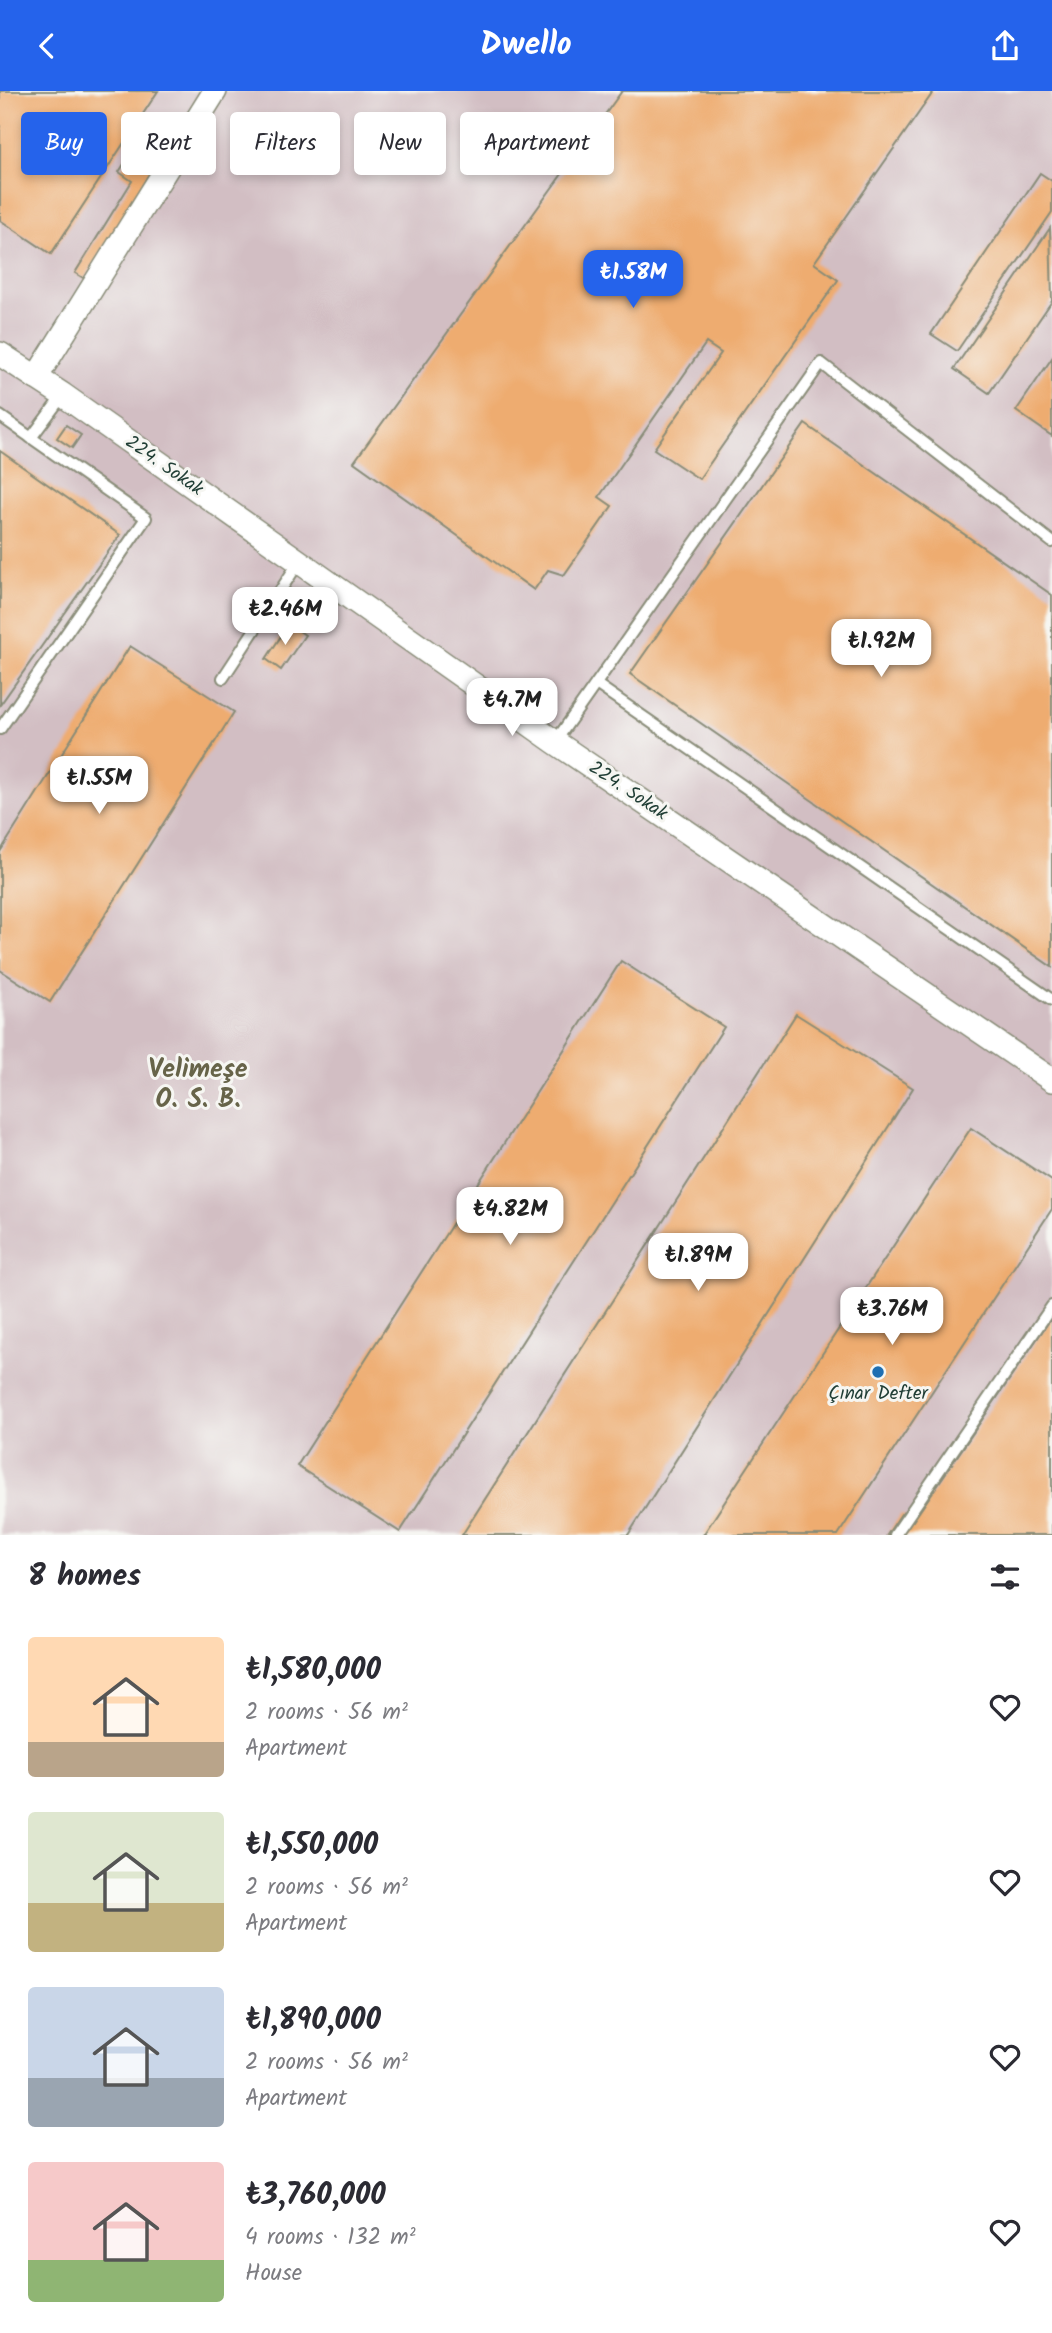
<!DOCTYPE html>
<meta charset="utf-8">
<style>
:root{--surface:#fff;--page:#f7f7f7;--text:#2b2b33;--muted:#7c7c81;--accent:#2563eb}
body{margin:0;font-family:Kalam,sans-serif;background:var(--page);color:var(--text);height:100vh;display:flex;flex-direction:column;font-size:26px;white-space:nowrap}
*{box-sizing:border-box;margin:0}
p{font-size:23px;color:var(--muted)}
.icon{flex:none;width:38px;height:38px;fill:none;stroke:currentColor;stroke-width:2;stroke-linecap:round;stroke-linejoin:round}
.map{position:relative;height:1444px;overflow:hidden}
.drawer{display:flex;flex-direction:column;background:var(--surface);flex:1}
.drawer>*{flex:none}
.hud{position:absolute;left:21px;top:21px;width:700px;height:63px;display:flex;gap:14px}
.price{position:absolute;translate:-50% -60px;padding:0 16px;border-radius:14px;background:#fff;color:#222;font-size:23px;line-height:46px;filter:drop-shadow(0 2px 4px #0008)}
.price::after{content:'';position:absolute;left:50%;top:42px;width:21px;height:16px;margin-left:-10px;background:inherit;clip-path:polygon(0 0,100% 0,50% 100%)}
.price.on{background:var(--accent);color:#fff}
ul{padding:0;list-style:none}
li{display:flex;align-items:center;gap:21px;height:175px;padding:0 28px}
li span{display:grid;place-items:center;flex:none;width:196px;height:140px;border-radius:7px;color:#555}
li>.icon{margin-inline-start:auto}
span .icon{width:84px;height:84px;fill:#fffc;stroke-width:1}
li b{font-size:30px}
h2{display:flex;justify-content:space-between;align-items:center;height:84px;padding:0 28px;font-size:30px}
.pill{padding:0 24px;border-radius:7px;background:var(--surface);box-shadow:0 4px 10px #0003;font-size:24px;line-height:63px}
.pill.on{background:var(--accent);color:#fff}
header{display:flex;justify-content:space-between;align-items:center;height:91px;padding:0 28px;background:var(--accent);color:#fff;font-size:32px;font-weight:800}
.map>svg:first-child{display:block}
.industrial{fill:#d2bec3}
.building{fill:#eeac70}
.lines{fill:none;stroke-linecap:round;stroke-linejoin:round}
.lane-casing{stroke:#898c78;stroke-width:14}
.street-casing{stroke:#898c78;stroke-width:26}
.lane{stroke:#fff;stroke-width:10}
.street{stroke:#fff;stroke-width:23}
.poi-dot{fill:#1f6fb2;stroke:#f6f6f2;stroke-width:2.5}
.labels{text-anchor:middle;dominant-baseline:central;stroke-width:6;stroke-linejoin:round;paint-order:stroke}
.street-label{font-size:19px;fill:#1f3d34;stroke:#f6f6f2}
.poi-label{font-size:19px;fill:#1f3d34;stroke:#f6f6f2}
.district-label{font-size:26px;font-weight:bold;fill:#676449;stroke:#f6f6f2}
</style>
<header><svg class="icon" aria-label="back" viewBox="0 0 24 24"><path d="M15 5l-7 7 7 7"/></svg>Dwello<svg class="icon" aria-label="share" viewBox="0 0 24 24"><path d="M12 15V3M7 8l5-5 5 5M5 13v7h14v-7"/></svg></header>
<div class="map">
<svg width="1052" height="1444" viewBox="0 0 1052 1444">
<rect width="100%" height="100%" fill="#f6f6f2"/>
<filter id="ink" filterUnits="userSpaceOnUse"><feTurbulence type="fractalNoise" baseFrequency=".0143" numOctaves="2"/><feDisplacementMap in="SourceGraphic" scale="14" xChannelSelector="R" yChannelSelector="G"/><feConvolveMatrix kernelMatrix="1 2 1 2 8 2 1 2 1" color-interpolation-filters="sRGB"/></filter>
<filter id="wash" filterUnits="userSpaceOnUse"><feTurbulence type="fractalNoise" baseFrequency=".00686" numOctaves="4" result="noise"/><feDisplacementMap in="SourceGraphic" scale="28" xChannelSelector="R" yChannelSelector="G"/><feGaussianBlur stdDeviation="1.57" result="paint"/><feColorMatrix in="noise" values="0 0 0 0 0 0 0 0 0 0 0 0 0 0 0 0 0 1.4 0 .05"/><feComposite in="paint" operator="in"/></filter>
<g filter="url(#wash)">
<rect width="100%" height="100%" fill="#f3dbbd"/>
<rect class="industrial" x="0" y="0" width="1052" height="1444"/>
<g id="blocks">
<g class="building">
<polygon points="0,0 158,0 51,163 0,129"/>
<polygon points="622,0 934,0 814,172 838,189 699,388 654,358 721,262 706,252 599,406 612,415 564,484 548,479 534,499 354,371"/>
<polygon points="132,61 154,75 85,188 75,182 132,90 119,81"/>
<polygon points="1040,82 1052,90 1052,121 957,260 931,243"/>
<polygon points="1050,137 1052,210 989,302 954,278"/>
<polygon points="1052,267 1052,345 1016,320"/>
<polygon points="805,333 1052,504 1052,876 630,583"/>
<polygon points="66,334 81,344 72,357 57,347"/>
<polygon points="0,360 120,444 0,614"/>
<polygon points="296,515 309,524 301,536 287,527"/>
<polygon points="289,533 305,544 281,579 266,568"/>
<polygon points="130,555 234,621 50,911 0,879 0,761"/>
<polygon points="621,870 724,936 400,1441 297,1375"/>
<polygon points="796,923 913,997 628,1444 462,1444"/>
<polygon points="971,1037 1052,1090 1052,1118 838,1444 703,1444"/>
<polygon points="1052,1226 1052,1444 887,1444 901,1423 913,1430"/>
</g>
</g>
</g>
<g filter="url(#ink)">
<use href="#blocks" fill-opacity="0" stroke="#898c78" stroke-width="2"/>
<g class="lines">
<g class="lane-casing">
<g id="lane">
<polyline points="0,325 146,427 0,638"/>
<polyline points="31,347 63,304"/>
<polyline points="223,587 299,471"/>
<polyline points="596,593 1052,909"/>
<polyline points="555,651 821,272 1052,451"/>
<polyline points="895,1444 1052,1215"/>
</g>
</g>
<g class="street-casing">
<g id="street">
<polyline points="0,263 63,304 555,651 1052,989"/>
<polyline points="36,287 215,0"/>
</g>
</g>
<use href="#lane" class="lane"/>
<use href="#street" class="street"/>
</g>
</g>
<circle class="poi-dot" cx="878" cy="1281" r="7"/>
<g class="labels">
<g class="street-label">
<text transform="translate(164 375) rotate(35)">224. Sokak</text>
<text transform="translate(628 700) rotate(34)">224. Sokak</text>
</g>
<g class="poi-label">
<text x="878" y="1303">Çınar Defter</text>
</g>
<g class="district-label">
<text x="198" y="979">Velimeşe<tspan x="198" dy="30">O. S. B.</tspan></text>
</g>
</g>
</svg>
<b class="price on" style="left:633px;top:219px">₺1.58M</b>
<b class="price" style="left:285px;top:556px">₺2.46M</b>
<b class="price" style="left:881px;top:588px">₺1.92M</b>
<b class="price" style="left:512px;top:647px">₺4.7M</b>
<b class="price" style="left:99px;top:725px">₺1.55M</b>
<b class="price" style="left:510px;top:1156px">₺4.82M</b>
<b class="price" style="left:698px;top:1202px">₺1.89M</b>
<b class="price" style="left:892px;top:1256px">₺3.76M</b>
<div class="hud">
<a class="pill on">Buy</a>
<a class="pill">Rent</a>
<a class="pill">Filters</a>
<a class="pill">New</a>
<a class="pill">Apartment</a>
</div>
</div>
<section class="drawer">
<h2>8 homes<svg class="icon" aria-label="filters" viewBox="0 0 24 24"><path d="M4 7h16M4 17h16"/><circle cx="9" cy="7" r="2"/><circle cx="15" cy="17" r="2"/></svg></h2>
<ul>
<li><span style="background:linear-gradient(#ffd9b3 75%,#b9a48a 0)"><svg class="icon" aria-label="home" viewBox="0 0 24 24"><path d="M3 11l9-7 9 7M6 9v11h12V9"/></svg></span><div><b>₺1,580,000</b><p>2 rooms · 56 m²</p><p>Apartment</p></div><svg class="icon" aria-label="heart" viewBox="0 0 24 24"><path d="M12 20l-8-8c-3-5 5-10 8-4 3-6 11-1 8 4z"/></svg></li>
<li><span style="background:linear-gradient(#dfe7d0 65%,#c2b280 0)"><svg class="icon" aria-label="home" viewBox="0 0 24 24"><path d="M3 11l9-7 9 7M6 9v11h12V9"/></svg></span><div><b>₺1,550,000</b><p>2 rooms · 56 m²</p><p>Apartment</p></div><svg class="icon" aria-label="heart" viewBox="0 0 24 24"><path d="M12 20l-8-8c-3-5 5-10 8-4 3-6 11-1 8 4z"/></svg></li>
<li><span style="background:linear-gradient(#c9d6e8 65%,#9aa5b1 0)"><svg class="icon" aria-label="home" viewBox="0 0 24 24"><path d="M3 11l9-7 9 7M6 9v11h12V9"/></svg></span><div><b>₺1,890,000</b><p>2 rooms · 56 m²</p><p>Apartment</p></div><svg class="icon" aria-label="heart" viewBox="0 0 24 24"><path d="M12 20l-8-8c-3-5 5-10 8-4 3-6 11-1 8 4z"/></svg></li>
<li><span style="background:linear-gradient(#f6c9c9 70%,#8fb573 0)"><svg class="icon" aria-label="home" viewBox="0 0 24 24"><path d="M3 11l9-7 9 7M6 9v11h12V9"/></svg></span><div><b>₺3,760,000</b><p>4 rooms · 132 m²</p><p>House</p></div><svg class="icon" aria-label="heart" viewBox="0 0 24 24"><path d="M12 20l-8-8c-3-5 5-10 8-4 3-6 11-1 8 4z"/></svg></li>
</ul>
</section>
